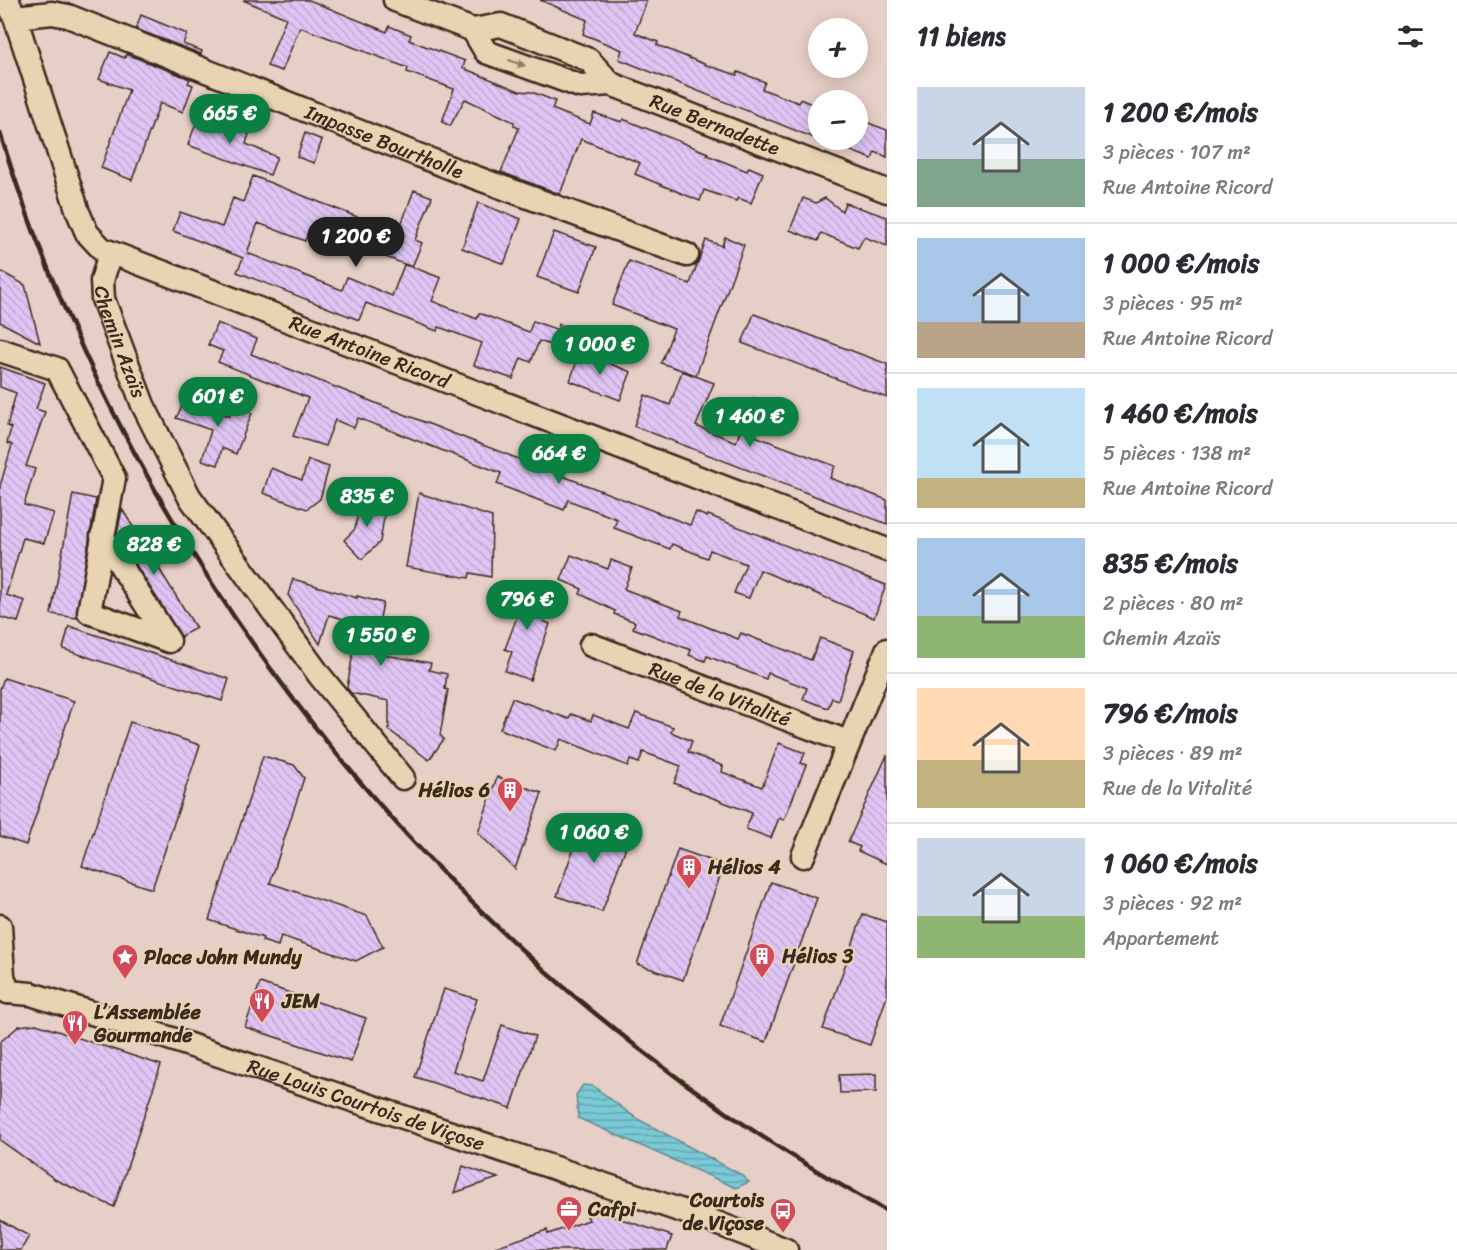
<!DOCTYPE html>
<html lang="fr">
<meta charset="utf-8">
<style>
:root{--surface:#fff;--page:#f7f7f7;--text:#2b2b33;--muted:#7c7c81;--line:#e1e1e2;--accent:#0b8043}
body{margin:0;font-family:Sriracha,sans-serif;background:var(--page);color:var(--text);height:100vh;display:flex;flex-direction:column;font-size:22px;white-space:nowrap}
*{box-sizing:border-box;margin:0}
p{font-size:20px;color:var(--muted)}
.icon{flex:none;width:33px;height:33px;fill:none;stroke:currentColor;stroke-width:2;stroke-linecap:round;stroke-linejoin:round}
.map{position:relative;flex:1;overflow:hidden}
.drawer{display:flex;flex-direction:column;background:var(--surface);width:570px}
.drawer>*{flex:none}
.tools{position:absolute;left:808px;top:18px;display:grid;gap:12px}
.tools a{display:grid;place-items:center;width:60px;height:60px;border-radius:50%;background:var(--surface);box-shadow:0 3px 15px #0003;font-size:30px}
.price{position:absolute;translate:-50% -51px;padding:0 14px;border-radius:21px;background:var(--accent);color:#fff;font-size:20px;line-height:39px;filter:drop-shadow(0 2px 3px #0008)}
.price::after{content:'';position:absolute;left:50%;top:36px;width:18px;height:14px;margin-left:-9px;background:inherit;clip-path:polygon(0 0,100% 0,50% 100%)}
.price.current{background:#222;color:#fff}
ul{padding:0;list-style:none}
li{display:flex;align-items:center;gap:18px;height:150px;padding:0 30px}
li+li{border-top:2px solid var(--line)}
li span{display:grid;place-items:center;flex:none;width:168px;height:120px;border-radius:0px;color:#555}
li>.icon{margin-inline-start:auto}
span .icon{width:72px;height:72px;fill:#fffc;stroke-width:1}
li b{font-size:26px}
h2{display:flex;justify-content:space-between;align-items:center;height:72px;padding:0 30px;font-size:26px}
main{display:flex;flex:1;min-height:0}
.map>svg:first-child{display:block}
.water{fill:url(#water-rules);stroke:#60898c;stroke-width:1.5}
.building{fill:url(#building-back-hatch);stroke:#3b2a1e;stroke-width:1.5;fill-rule:evenodd}
.lines{fill:none;stroke-linecap:round;stroke-linejoin:round}
.street-casing{stroke:#3b2a1e;stroke-width:27}
.street{stroke:#e8d3b2;stroke-width:22}
.rail{stroke:#3b2a1e;stroke-width:4.5}
.oneway{fill:#927e68}
.labels{text-anchor:middle;dominant-baseline:central;stroke-width:4.5;stroke-linejoin:round;paint-order:stroke}
.street-label{font-size:20px;fill:#3b2a1e;stroke:#e8d3b2}
.poi-label{font-size:20px;font-weight:bold;fill:#3b2a1e;stroke:#e8d3b2;text-anchor:start}
</style>
<main>
<div class="map">
<svg width="887" height="1250" viewBox="0 0 887 1250">
<defs>
<pattern id="water-rules" width="6" height="5" patternUnits="userSpaceOnUse" patternTransform="scale(1.5)"><rect width="6" height="5" fill="#79c9d6"/><path d="M0 2.5h6" fill="none" stroke="#64a3ad"/></pattern>
<pattern id="building-back-hatch" width="6" height="6" patternUnits="userSpaceOnUse" patternTransform="scale(1.5)"><rect width="6" height="6" fill="#e0c5f4"/><path d="M-1 5l2 2M0 0l6 6M5-1l2 2" fill="none" stroke="#c1a9d1"/></pattern>
</defs>
<rect width="100%" height="100%" fill="#e6cfc6"/>
<filter id="ink" filterUnits="userSpaceOnUse"><feTurbulence type="fractalNoise" baseFrequency=".0167" numOctaves="2"/><feDisplacementMap in="SourceGraphic" scale="12" xChannelSelector="R" yChannelSelector="G"/><feConvolveMatrix kernelMatrix="1 2 1 2 8 2 1 2 1" color-interpolation-filters="sRGB"/></filter>
<g filter="url(#ink)">
<polygon class="water" points="583,1085 593,1086 636,1118 740,1174 749,1182 736,1188 578,1118 576,1095"/>
<g class="building">
<polygon points="243,0 309,0 387,32 389,26 411,35 409,40 465,61 463,68 519,91 532,92 555,101 552,109 590,124 594,113 622,122 623,119 708,153 707,155 747,171 749,167 763,173 751,203 738,198 736,201 704,190 700,201 635,174 640,163 581,139 560,194 501,172 519,128 514,126 514,122 465,99 450,126 442,122 454,89 407,72 408,68 300,27 282,71 267,66 286,18"/>
<polygon points="540,0 647,0 635,33 658,42 657,45 709,66 737,75 738,72 765,82 762,89 799,103 800,99 819,107 819,140 619,59 622,50 583,34 587,20"/>
<polygon points="141,15 187,34 183,44 202,51 201,54 136,29"/>
<polygon points="110,52 125,58 126,54 190,79 188,83 193,85 183,112 160,103 132,180 101,168 129,90 99,79"/>
<polygon points="199,115 249,134 246,144 277,157 270,175 188,145"/>
<polygon points="858,119 887,130 887,157 875,152 872,159 826,141 858,140"/>
<polygon points="305,133 322,140 314,163 297,157"/>
<path d="M253 176 398 233 414 190 432 197 415 240 422 243 412 267 441 278 432 301 477 319 479 313 529 332 533 321 558 330 559 324 579 331 571 352 539 341 531 362 521 358 513 379 474 365 482 343 439 327 437 331 366 303 359 320 237 272 243 258 173 231 180 212 222 227 233 198 243 202ZM258 223 305 241 310 228 412 267 404 265 392 296 347 277 342 290 247 253Z"/>
<polygon points="803,198 816,203 825,198 842,211 845,203 887,217 887,246 864,237 858,248 821,233 818,241 790,230"/>
<polygon points="478,203 521,219 504,264 462,248"/>
<polygon points="554,232 596,247 579,292 537,277"/>
<polygon points="725,237 744,245 696,375 661,363 674,329 612,305 629,261 690,284 706,240 722,246"/>
<polygon points="0,271 25,285 40,343 0,322"/>
<polygon points="754,314 887,364 887,398 742,343"/>
<polygon points="217,323 257,339 251,354 480,444 690,525 696,512 707,517 708,515 886,585 874,618 760,570 749,598 734,593 746,564 710,550 707,558 672,544 670,549 614,528 617,519 568,500 564,510 515,491 497,484 501,473 358,418 354,428 335,420 325,446 293,436 308,398 218,362 223,351 208,345"/>
<polygon points="580,352 631,372 620,400 570,381"/>
<polygon points="0,367 45,383 36,409 45,412 26,466 35,469 24,505 54,513 44,543 23,538 6,595 25,601 18,622 0,617 0,486 12,445 7,443 11,428 7,426 16,393 0,387"/>
<polygon points="682,371 714,383 696,426 736,442 753,398 769,404 755,436 835,466 830,478 887,500 887,524 634,426 645,395 670,405"/>
<polygon points="184,402 230,416 225,404 252,413 236,454 222,448 218,465 202,460 211,430 176,418"/>
<polygon points="308,460 329,467 320,499 307,509 263,493 271,468 302,480"/>
<polygon points="419,493 492,517 491,577 470,573 469,578 406,567"/>
<polygon points="73,494 96,499 76,618 51,614"/>
<polygon points="360,501 386,505 380,542 362,559 344,540 355,529"/>
<polygon points="122,509 196,628 181,636 117,535"/>
<polygon points="571,555 608,569 611,560 632,568 624,589 682,611 680,616 738,639 741,633 811,660 820,638 854,651 838,700 832,698 828,708 803,699 807,688 768,673 766,679 707,656 705,661 689,655 691,650 633,628 635,622 614,614 615,611 580,594 582,589 561,580"/>
<polygon points="293,579 357,598 357,596 383,603 373,653 431,663 429,670 447,674 445,689 448,690 440,735 444,739 429,760 389,730 389,701 351,693 347,688 358,623 329,615 320,644 288,595"/>
<polygon points="522,581 548,591 540,612 545,614 543,621 550,624 530,680 505,671 512,652 505,649 521,606 514,603"/>
<polygon points="69,626 229,679 222,701 63,649"/>
<polygon points="4,678 74,701 26,845 0,836 0,689"/>
<polygon points="512,698 569,719 571,714 591,721 593,715 629,729 636,713 673,727 671,732 692,741 688,752 723,766 722,772 762,787 779,743 805,753 801,763 806,765 784,820 779,818 771,838 746,829 752,813 674,783 681,766 643,752 639,763 630,760 628,766 561,739 556,751 500,729"/>
<polygon points="130,722 200,745 152,889 82,866"/>
<polygon points="887,755 887,864 858,851 860,847 848,842"/>
<polygon points="263,756 294,765 304,778 270,883 367,916 383,947 356,961 281,936 278,946 262,941 263,938 209,920"/>
<polygon points="497,777 542,793 515,869 478,833"/>
<polygon points="585,816 631,833 602,912 557,896"/>
<polygon points="678,849 724,865 683,980 637,964"/>
<polygon points="771,882 817,898 766,1042 720,1026"/>
<polygon points="863,914 887,922 887,996 870,1045 823,1029"/>
<polygon points="260,983 366,1018 351,1062 245,1027"/>
<polygon points="444,989 477,999 453,1071 483,1081 502,1025 535,1036 511,1108 415,1077"/>
<polygon points="36,1024 161,1065 114,1207 56,1180 0,1140 0,1042 19,1026"/>
<polygon points="876,1074 876,1092 840,1093 839,1075"/>
<polygon points="463,1166 498,1178 454,1193"/>
<polygon points="600,1212 672,1236 667,1250 495,1250 495,1247 547,1230 548,1234 589,1220 587,1216"/>
<polygon points="0,1220 29,1236 21,1250 0,1250"/>
</g>
<g class="lines">
<g class="street-casing">
<g id="street">
<path id="s1" d="M7 0 15 17 78 212 87 233 102 249 887 550"/>
<polyline points="395,0 473,30 501,25 589,60 611,84"/>
<path id="s2" d="M15 17 52 13 68 16 466 174 687 255"/>
<path id="s3" d="M473 30 486 52 580 86 611 84 887 191"/>
<path id="s4" d="M110 253 102 281 103 299 143 405 189 496 320 676 403 778"/>
<polyline points="0,350 57,369 114,478 89,612 169,641 102,536"/>
<path id="s5" d="M591 645 848 742"/>
<polyline points="803,856 887,650"/>
<polyline points="0,926 3,976 8,992"/>
<path id="s6" d="M8 992 31 994 127 1024 709 1220 786 1250"/>
</g>
</g>
<use href="#street" class="street"/>
<path class="rail" d="M0 133C140 587 470 985 887 1211"/>
</g>
<defs><path id="oneway-solid" d="M-6-.8H1V-3.2L6.5 0L1 3.2V.8H-6Z" transform="scale(1.5)"/></defs>
<use class="oneway" href="#oneway-solid" transform="translate(517 63) rotate(20)"/>
</g>
<defs>
<g id="building-pin" transform="scale(1.35)"><path d="M0 17L-7.5 6A9.5 9.5 0 1 1 7.5 6Z" fill="#d1495b" stroke="#e8d3b2"/><path d="M-4-6H4V6H1V3H-1V6H-4ZM-2.5-4.3h1.7v1.8h-1.7ZM.8-4.3h1.7v1.8H.8ZM-2.5-1h1.7V.8h-1.7ZM.8-1h1.7V.8H.8Z" fill="#fff"/></g>
<g id="sight-pin" transform="scale(1.35)"><path d="M0 17L-7.5 6A9.5 9.5 0 1 1 7.5 6Z" fill="#d1495b" stroke="#e8d3b2"/><path d="M0-6L1.8-2.2L6-1.7L2.9 1.2L3.7 5.4L0 3.3L-3.7 5.4L-2.9 1.2L-6-1.7L-1.8-2.2Z" fill="#fff"/></g>
<g id="restaurant-pin" transform="scale(1.35)"><path d="M0 17L-7.5 6A9.5 9.5 0 1 1 7.5 6Z" fill="#d1495b" stroke="#e8d3b2"/><path d="M-5-6h1v4h1v-4h1v4h1v-4h1v5L-1.5 .5V6h-2V.5L-5-1ZM5-6V6H3V1.5H1.5Q1.5-4 5-6Z" fill="#fff"/></g>
<g id="office-pin" transform="scale(1.35)"><path d="M0 17L-7.5 6A9.5 9.5 0 1 1 7.5 6Z" fill="#d1495b" stroke="#e8d3b2"/><path d="M-6-3h4V-5.5h4V-3h4V5H-6ZM-1-4.5V-3h2v-1.5ZM-6 0V1H6V0Z" fill="#fff"/></g>
<g id="bus-pin" transform="scale(1.35)"><path d="M0 17L-7.5 6A9.5 9.5 0 1 1 7.5 6Z" fill="#d1495b" stroke="#e8d3b2"/><path d="M-5-6H5V4H4V6H2V4H-2V6H-4V4H-5ZM-3.5-4V0h7V-4ZM-3.5 1.2v1.5H-2V1.2ZM2 1.2v1.5H3.5V1.2Z" fill="#fff"/></g>
</defs>
<g fill-rule="evenodd">
<use href="#building-pin" x="510" y="790"/>
<use href="#building-pin" x="689" y="867"/>
<use href="#building-pin" x="762" y="956"/>
<use href="#sight-pin" x="125" y="957"/>
<use href="#restaurant-pin" x="262" y="1001"/>
<use href="#restaurant-pin" x="75" y="1023"/>
<use href="#office-pin" x="569" y="1209"/>
<use href="#bus-pin" x="783" y="1211"/>
</g>
<g class="labels">
<g class="street-label">
<text stroke="none"><textPath href="#s3" startOffset="268">Rue Bernadette</textPath></text>
<text stroke="none"><textPath href="#s2" startOffset="394">Impasse Bourtholle</textPath></text>
<text stroke="none"><textPath href="#s4" startOffset="93">Chemin Azaïs</textPath></text>
<text stroke="none"><textPath href="#s1" startOffset="555">Rue Antoine Ricord</textPath></text>
<text stroke="none"><textPath href="#s5" startOffset="138">Rue de la Vitalité</textPath></text>
<text stroke="none"><textPath href="#s6" startOffset="376">Rue Louis Courtois de Viçose</textPath></text>
</g>
<g class="poi-label">
<text x="490" y="790" text-anchor="end">Hélios 6</text>
<text x="708" y="867">Hélios 4</text>
<text x="782" y="956">Hélios 3</text>
<text x="144" y="957">Place John Mundy</text>
<text x="282" y="1001">JEM</text>
<text x="94" y="1012">L’Assemblée<tspan x="94" dy="23">Gourmande</tspan></text>
<text x="764" y="1200" text-anchor="end">Courtois<tspan x="764" dy="23">de Viçose</tspan></text>
<text x="588" y="1209">Cafpi</text>
</g>
</g>
</svg>
<div class="tools">
<a>+</a>
<a>−</a>
</div>
<b class="price" style="left:230px;top:145px">665 €</b>
<b class="price current" style="left:356px;top:268px">1 200 €</b>
<b class="price" style="left:600px;top:376px">1 000 €</b>
<b class="price" style="left:218px;top:428px">601 €</b>
<b class="price" style="left:750px;top:448px">1 460 €</b>
<b class="price" style="left:559px;top:485px">664 €</b>
<b class="price" style="left:367px;top:528px">835 €</b>
<b class="price" style="left:154px;top:576px">828 €</b>
<b class="price" style="left:527px;top:631px">796 €</b>
<b class="price" style="left:381px;top:667px">1 550 €</b>
<b class="price" style="left:594px;top:864px">1 060 €</b>
</div>
<section class="drawer">
<h2>11 biens<svg class="icon" aria-label="filters" viewBox="0 0 24 24"><path d="M4 7h16M4 17h16"/><circle cx="9" cy="7" r="2"/><circle cx="15" cy="17" r="2"/></svg></h2>
<ul>
<li><span style="background:linear-gradient(#c9d6e8 60%,#7fa58c 0)"><svg class="icon" aria-label="home" viewBox="0 0 24 24"><path d="M3 11l9-7 9 7M6 9v11h12V9"/></svg></span><div><b>1 200 €/mois</b><p>3 pièces · 107 m²</p><p>Rue Antoine Ricord</p></div></li>
<li><span style="background:linear-gradient(#a9c7e8 70%,#b9a48a 0)"><svg class="icon" aria-label="home" viewBox="0 0 24 24"><path d="M3 11l9-7 9 7M6 9v11h12V9"/></svg></span><div><b>1 000 €/mois</b><p>3 pièces · 95 m²</p><p>Rue Antoine Ricord</p></div></li>
<li><span style="background:linear-gradient(#bfe0f5 75%,#c2b280 0)"><svg class="icon" aria-label="home" viewBox="0 0 24 24"><path d="M3 11l9-7 9 7M6 9v11h12V9"/></svg></span><div><b>1 460 €/mois</b><p>5 pièces · 138 m²</p><p>Rue Antoine Ricord</p></div></li>
<li><span style="background:linear-gradient(#a9c7e8 65%,#8fb573 0)"><svg class="icon" aria-label="home" viewBox="0 0 24 24"><path d="M3 11l9-7 9 7M6 9v11h12V9"/></svg></span><div><b>835 €/mois</b><p>2 pièces · 80 m²</p><p>Chemin Azaïs</p></div></li>
<li><span style="background:linear-gradient(#ffd9b3 60%,#c2b280 0)"><svg class="icon" aria-label="home" viewBox="0 0 24 24"><path d="M3 11l9-7 9 7M6 9v11h12V9"/></svg></span><div><b>796 €/mois</b><p>3 pièces · 89 m²</p><p>Rue de la Vitalité</p></div></li>
<li><span style="background:linear-gradient(#c9d6e8 65%,#8fb573 0)"><svg class="icon" aria-label="home" viewBox="0 0 24 24"><path d="M3 11l9-7 9 7M6 9v11h12V9"/></svg></span><div><b>1 060 €/mois</b><p>3 pièces · 92 m²</p><p>Appartement</p></div></li>
</ul>
</section>
</main>
